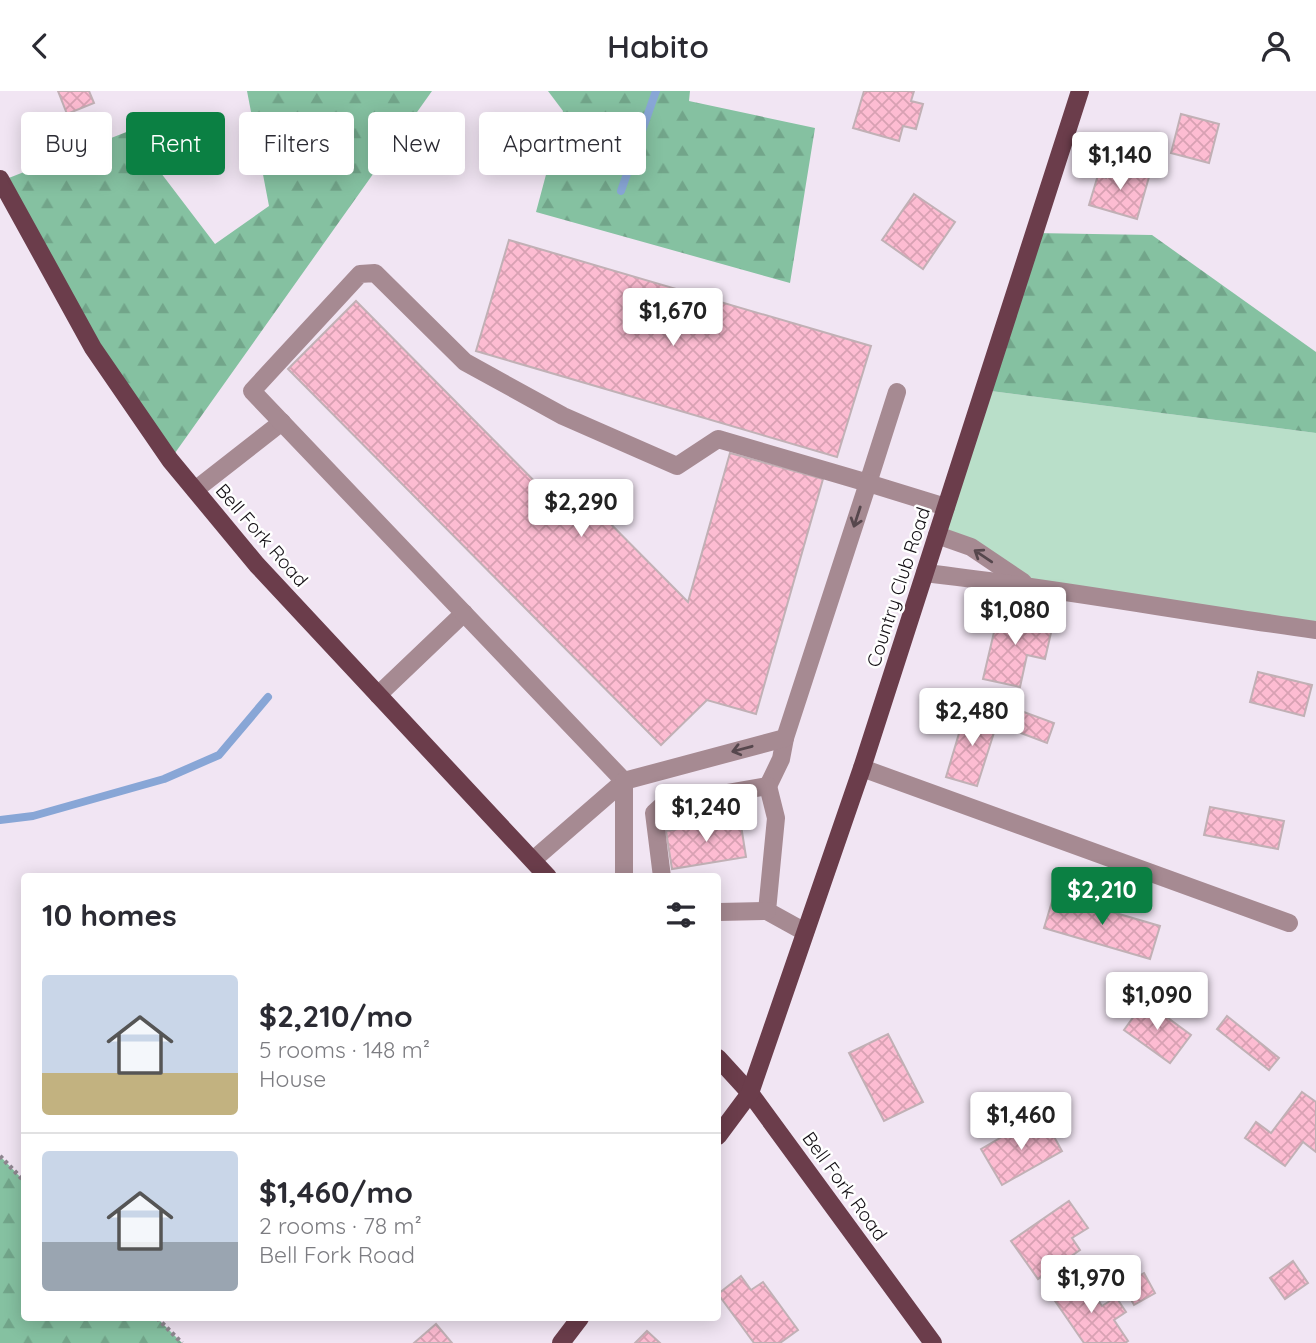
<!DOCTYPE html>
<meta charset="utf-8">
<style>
:root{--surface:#fff;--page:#f7f7f7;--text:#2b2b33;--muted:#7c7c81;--line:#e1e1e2;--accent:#0b8043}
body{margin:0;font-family:Quicksand,sans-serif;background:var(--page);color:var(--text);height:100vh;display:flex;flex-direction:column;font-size:26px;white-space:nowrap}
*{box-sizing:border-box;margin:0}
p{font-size:23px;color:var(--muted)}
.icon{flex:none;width:38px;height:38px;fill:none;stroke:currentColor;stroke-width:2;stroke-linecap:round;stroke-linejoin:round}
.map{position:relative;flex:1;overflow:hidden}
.details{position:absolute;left:21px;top:782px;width:700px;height:448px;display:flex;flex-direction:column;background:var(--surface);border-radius:7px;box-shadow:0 4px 18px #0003}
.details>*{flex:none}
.guide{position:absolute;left:21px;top:21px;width:700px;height:63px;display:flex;gap:14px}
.price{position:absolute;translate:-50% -60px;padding:0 16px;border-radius:7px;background:#fff;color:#222;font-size:23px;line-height:46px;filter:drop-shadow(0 2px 4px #0008)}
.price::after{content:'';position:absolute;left:50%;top:42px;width:21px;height:16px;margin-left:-10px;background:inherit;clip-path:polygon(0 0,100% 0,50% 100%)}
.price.on{background:var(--accent);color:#fff}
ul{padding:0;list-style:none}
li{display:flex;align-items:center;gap:21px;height:175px;padding:0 21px}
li+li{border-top:2px solid var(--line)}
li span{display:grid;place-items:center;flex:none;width:196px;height:140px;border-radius:7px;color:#555}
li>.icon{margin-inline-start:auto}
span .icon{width:84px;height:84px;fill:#fffc;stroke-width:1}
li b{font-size:30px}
h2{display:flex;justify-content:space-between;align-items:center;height:84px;padding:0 21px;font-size:30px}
.tag{padding:0 24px;border-radius:7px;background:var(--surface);box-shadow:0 4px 18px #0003;font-size:24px;line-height:63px}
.tag.on{background:var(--accent);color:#fff}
header{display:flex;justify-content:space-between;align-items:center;height:91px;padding:0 21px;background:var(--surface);font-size:32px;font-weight:600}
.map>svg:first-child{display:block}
.grass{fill:#b9dfc9}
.forest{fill:url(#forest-firs)}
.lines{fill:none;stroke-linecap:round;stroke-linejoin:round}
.stream{stroke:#88a6d6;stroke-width:8}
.building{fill:url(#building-cross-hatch);stroke:#c1b0b5;stroke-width:2}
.path{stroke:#8f8690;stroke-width:4.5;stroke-dasharray:3.5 3.5;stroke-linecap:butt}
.minor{stroke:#a68a92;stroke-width:18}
.major{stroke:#6b3d4b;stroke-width:18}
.oneway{stroke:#56474d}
.labels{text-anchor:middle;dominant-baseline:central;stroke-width:5;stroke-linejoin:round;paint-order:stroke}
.street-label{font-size:19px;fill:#141015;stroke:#fff}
</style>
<header><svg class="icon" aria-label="back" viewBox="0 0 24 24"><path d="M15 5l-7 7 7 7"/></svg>Habito<svg class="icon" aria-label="person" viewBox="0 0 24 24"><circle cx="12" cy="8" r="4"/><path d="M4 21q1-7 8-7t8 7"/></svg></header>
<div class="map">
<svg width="1316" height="1252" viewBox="0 0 1316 1252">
<defs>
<pattern id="forest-firs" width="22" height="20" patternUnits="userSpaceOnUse" patternTransform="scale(1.75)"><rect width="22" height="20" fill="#85c1a1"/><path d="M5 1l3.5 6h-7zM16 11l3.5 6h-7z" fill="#72a58a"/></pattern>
<pattern id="building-cross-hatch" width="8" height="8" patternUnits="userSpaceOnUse" patternTransform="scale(1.75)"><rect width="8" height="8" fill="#fdbcd2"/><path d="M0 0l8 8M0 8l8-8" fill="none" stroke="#d8a1b3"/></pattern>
</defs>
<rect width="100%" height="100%" fill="#f1e5f3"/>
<polygon class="grass" points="983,299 1316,342 1316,539 1025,493 937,444"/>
<g class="forest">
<polygon points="247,0 432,0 170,369 1,90 129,40 215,153 269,115"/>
<polygon points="548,0 690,0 689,10 815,37 790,192 536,121 563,20"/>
<polygon points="1034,142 1152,144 1316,261 1316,342 983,299"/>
<polygon points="0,1065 24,1090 24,1227 157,1227 182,1252 0,1252"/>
</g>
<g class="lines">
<g class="stream">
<polyline points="621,100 656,0"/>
<polyline points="0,729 33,725 164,688 219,664 268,606"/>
</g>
</g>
<g class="building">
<polygon points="58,0 89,0 94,12 67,23"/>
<polygon points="864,0 914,0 911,10 923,13 916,38 903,35 899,50 853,37"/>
<polygon points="1181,23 1219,33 1209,72 1171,62"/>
<polygon points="1109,74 1149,86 1137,128 1089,114 1098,84 1106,87"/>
<polygon points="914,103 955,131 923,178 882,149"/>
<polygon points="509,149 871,255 837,366 476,260"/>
<polygon points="356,210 564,420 581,403 688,511 730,362 823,388 756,623 707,609 661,654 288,278"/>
<polygon points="999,520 1053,533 1045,568 1027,564 1020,596 983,588"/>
<polygon points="1258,581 1312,594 1304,625 1250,611"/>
<polygon points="966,619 998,629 977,695 946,686"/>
<polygon points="1021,620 1054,632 1047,652 1013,639"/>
<polygon points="1210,716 1284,730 1278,758 1204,744"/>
<polygon points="740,728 746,766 672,778 666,740"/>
<polygon points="1054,804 1160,835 1150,868 1044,837"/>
<polygon points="1145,910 1191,944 1170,972 1124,939"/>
<polygon points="1227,925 1279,967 1269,979 1217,938"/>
<polygon points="888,943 923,1011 884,1030 849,962"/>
<polygon points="1302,1001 1316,1011 1316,1061 1303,1051 1285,1075 1245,1047 1256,1031 1271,1042"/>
<polygon points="1026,1032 1032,1041 1047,1033 1062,1060 1002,1094 981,1058"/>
<polygon points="1069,1110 1088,1137 1072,1147 1080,1159 1038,1188 1011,1150"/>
<polygon points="1293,1170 1308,1192 1285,1208 1270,1187"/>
<polygon points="1144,1182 1155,1202 1134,1214 1123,1194"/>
<polygon points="741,1185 751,1199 763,1191 798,1239 780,1252 754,1252 718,1203"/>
<polygon points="1083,1187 1102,1215 1116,1206 1126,1221 1114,1229 1128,1250 1125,1252 1084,1252 1053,1207"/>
<polygon points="436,1233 452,1252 414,1252"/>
<polygon points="647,1240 660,1252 635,1252"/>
</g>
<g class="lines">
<g class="path">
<polyline points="0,1065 24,1090"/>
<polyline points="157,1227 182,1252"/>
</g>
<g class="minor">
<polyline points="195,399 282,331"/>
<polyline points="937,444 971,456 1023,491"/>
<path d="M925 482C1056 497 1185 521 1316 539"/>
<polyline points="378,604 464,522"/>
<polyline points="862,677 1289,832"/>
<polyline points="768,695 781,668 785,647"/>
<polyline points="533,769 624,690 252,300 360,183 375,182 465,271 563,325 677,375 718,348 868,392 897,301"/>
<polyline points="624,786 624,690 785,647 868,392 946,416"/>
<polyline points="662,786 654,722 664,713 768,695 776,727 767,820 805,841"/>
<polyline points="718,821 767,820"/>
</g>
<g class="major">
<polyline points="0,88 93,257 170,369 257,474 548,786"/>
<polyline points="718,967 750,1002 933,1252"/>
<polyline points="718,1045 750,1002 862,677 1080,0"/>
<polyline points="561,1252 580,1227"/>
</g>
</g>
<defs><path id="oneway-shaft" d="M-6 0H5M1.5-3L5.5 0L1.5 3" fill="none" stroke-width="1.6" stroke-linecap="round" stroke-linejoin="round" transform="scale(1.75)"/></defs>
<g class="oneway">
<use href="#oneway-shaft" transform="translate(857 426) rotate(108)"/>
<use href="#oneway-shaft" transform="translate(983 465) rotate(-146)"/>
<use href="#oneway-shaft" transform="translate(742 658) rotate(165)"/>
</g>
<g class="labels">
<g class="street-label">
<text transform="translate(262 444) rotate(49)">Bell Fork Road</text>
<text transform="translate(898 496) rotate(-72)">Country Club Road</text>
<text transform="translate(845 1095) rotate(54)">Bell Fork Road</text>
</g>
</g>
</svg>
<b class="price" style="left:1120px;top:101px">$1,140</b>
<b class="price" style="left:673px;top:257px">$1,670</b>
<b class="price" style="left:581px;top:448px">$2,290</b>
<b class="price" style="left:1015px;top:556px">$1,080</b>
<b class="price" style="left:972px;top:657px">$2,480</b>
<b class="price" style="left:706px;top:753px">$1,240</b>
<b class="price on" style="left:1102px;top:836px">$2,210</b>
<b class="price" style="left:1157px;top:941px">$1,090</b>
<b class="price" style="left:1021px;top:1061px">$1,460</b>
<b class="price" style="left:1091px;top:1224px">$1,970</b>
<div class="guide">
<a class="tag">Buy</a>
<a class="tag on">Rent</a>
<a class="tag">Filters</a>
<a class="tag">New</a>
<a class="tag">Apartment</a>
</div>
<section class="details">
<h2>10 homes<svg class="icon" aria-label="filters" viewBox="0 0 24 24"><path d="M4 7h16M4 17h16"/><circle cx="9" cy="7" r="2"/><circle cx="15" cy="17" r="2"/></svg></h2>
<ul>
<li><span style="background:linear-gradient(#c9d6e8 70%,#c2b280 0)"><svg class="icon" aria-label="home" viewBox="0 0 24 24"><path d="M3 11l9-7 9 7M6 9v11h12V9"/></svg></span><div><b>$2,210/mo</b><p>5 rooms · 148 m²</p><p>House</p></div></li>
<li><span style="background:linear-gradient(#c9d6e8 65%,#9aa5b1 0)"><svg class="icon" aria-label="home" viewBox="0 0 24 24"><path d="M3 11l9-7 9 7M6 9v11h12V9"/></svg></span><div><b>$1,460/mo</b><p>2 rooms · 78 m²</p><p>Bell Fork Road</p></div></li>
</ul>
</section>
</div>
